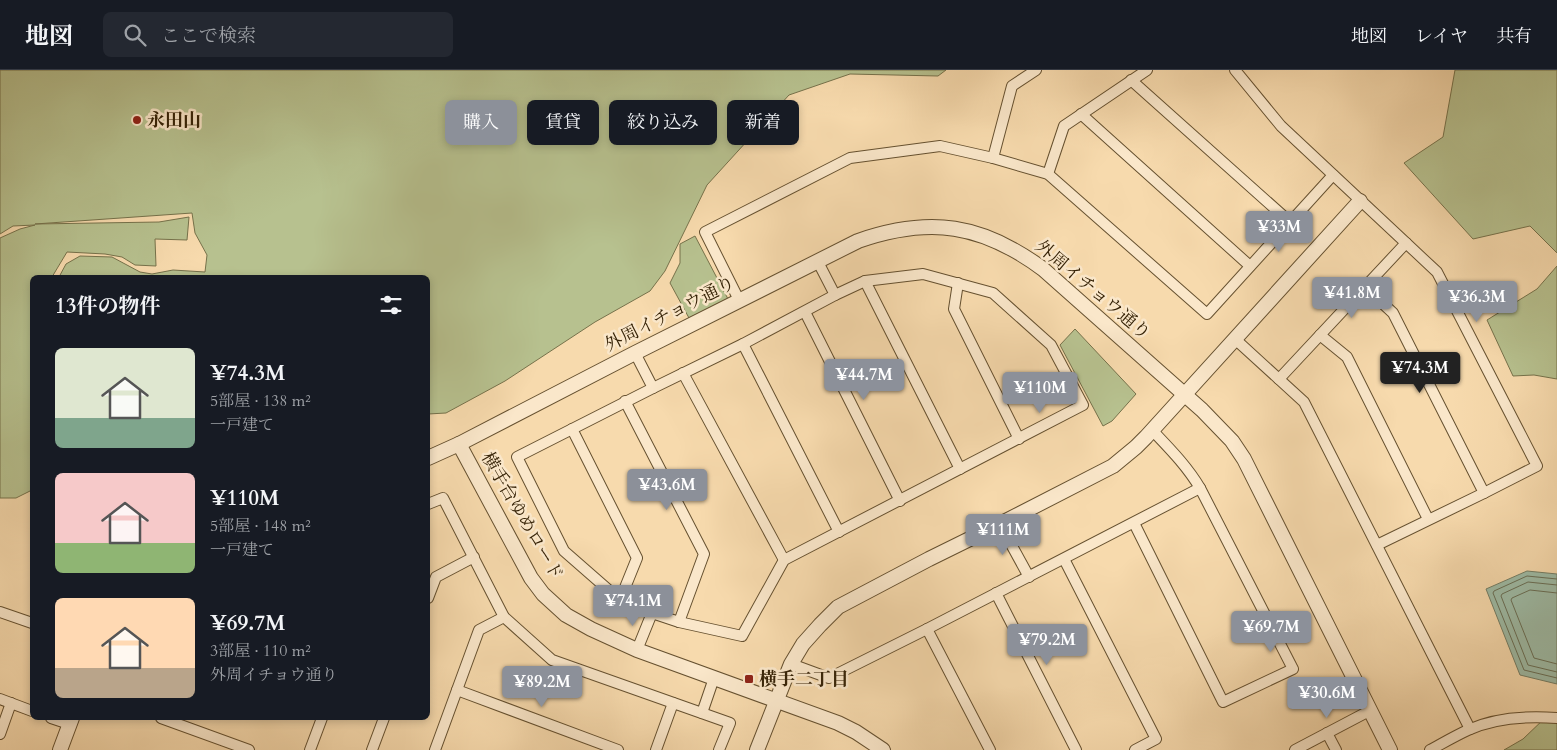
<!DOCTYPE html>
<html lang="ja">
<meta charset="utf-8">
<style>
:root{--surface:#171b24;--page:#242831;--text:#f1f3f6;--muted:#9ea1a6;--line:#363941;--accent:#8c9099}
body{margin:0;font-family:Cardo,"Noto Serif JP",serif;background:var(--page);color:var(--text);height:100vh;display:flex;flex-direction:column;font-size:19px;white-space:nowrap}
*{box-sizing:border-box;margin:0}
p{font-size:16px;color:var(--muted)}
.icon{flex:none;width:28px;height:28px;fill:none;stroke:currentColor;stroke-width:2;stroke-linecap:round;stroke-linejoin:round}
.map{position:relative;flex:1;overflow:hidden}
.details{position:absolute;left:30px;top:205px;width:400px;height:445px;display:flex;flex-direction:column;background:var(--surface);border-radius:8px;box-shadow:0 2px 8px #0003}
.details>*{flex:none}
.hud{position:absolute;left:445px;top:30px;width:475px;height:45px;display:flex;gap:10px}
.price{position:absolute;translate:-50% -42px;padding:0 11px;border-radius:5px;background:var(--accent);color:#fff;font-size:16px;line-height:32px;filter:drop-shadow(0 1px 2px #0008)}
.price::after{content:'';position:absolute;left:50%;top:30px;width:15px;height:11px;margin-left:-8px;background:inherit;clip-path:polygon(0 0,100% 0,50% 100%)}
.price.selected{background:#222;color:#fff}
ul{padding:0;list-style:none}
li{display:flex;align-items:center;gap:15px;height:125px;padding:0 25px}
li span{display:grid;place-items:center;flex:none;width:140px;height:100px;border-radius:8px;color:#555}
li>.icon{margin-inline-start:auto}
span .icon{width:60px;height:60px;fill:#fffc;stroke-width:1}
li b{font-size:21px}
h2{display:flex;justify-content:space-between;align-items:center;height:60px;padding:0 25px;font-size:21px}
.tag{padding:0 18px;border-radius:8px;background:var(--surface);box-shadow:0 2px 8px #0003;font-size:18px;line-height:45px}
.tag.selected{background:var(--accent);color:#fff}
header{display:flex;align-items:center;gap:30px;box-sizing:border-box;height:70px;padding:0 25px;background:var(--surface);border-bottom:1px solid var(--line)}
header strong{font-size:24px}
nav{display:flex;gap:28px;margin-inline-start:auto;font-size:18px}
.search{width:350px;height:45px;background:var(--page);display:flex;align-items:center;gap:12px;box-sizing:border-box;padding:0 18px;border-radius:8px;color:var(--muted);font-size:19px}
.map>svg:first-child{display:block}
.green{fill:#b7c18f;stroke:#76724b}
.water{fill:#9ebba6;stroke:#747e66}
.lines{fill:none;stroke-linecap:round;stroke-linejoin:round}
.shore{stroke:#6a6f56;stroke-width:1}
.minor-casing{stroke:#665130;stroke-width:12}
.tertiary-casing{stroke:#665130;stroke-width:16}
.minor{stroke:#fae7ca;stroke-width:10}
.tertiary{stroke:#fae7ca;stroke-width:14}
.poi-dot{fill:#8f2418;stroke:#fae7ca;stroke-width:2}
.labels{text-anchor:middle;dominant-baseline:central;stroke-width:5;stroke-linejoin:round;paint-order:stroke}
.poi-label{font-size:18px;font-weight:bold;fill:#362307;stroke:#fae7ca;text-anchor:start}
.street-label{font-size:18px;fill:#362307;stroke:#fae7ca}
</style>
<header>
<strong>地図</strong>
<div class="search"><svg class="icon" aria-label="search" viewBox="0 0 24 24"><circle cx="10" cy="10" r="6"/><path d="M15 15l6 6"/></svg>ここで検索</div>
<nav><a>地図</a><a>レイヤ</a><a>共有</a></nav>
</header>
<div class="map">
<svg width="1557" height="680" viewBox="0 0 1557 680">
<rect width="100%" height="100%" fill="#f7daad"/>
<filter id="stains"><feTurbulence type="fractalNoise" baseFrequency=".004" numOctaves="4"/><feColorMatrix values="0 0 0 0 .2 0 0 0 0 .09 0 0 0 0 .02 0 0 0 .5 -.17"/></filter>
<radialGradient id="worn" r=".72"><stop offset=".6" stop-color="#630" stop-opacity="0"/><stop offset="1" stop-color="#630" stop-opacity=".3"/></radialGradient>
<g class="green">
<polygon points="0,0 946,0 938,6 850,4 789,25 707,115 665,201 650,221 595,252 505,311 446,343 428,344 428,208 59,207 66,194 80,186 112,187 140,202 152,204 173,200 205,202 207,185 195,163 192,143 35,154 159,152 189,147 187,170 155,169 156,196 135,195 122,187 105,184 67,182 52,207 32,208 32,420 16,428 0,428 0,168 20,159 35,155 13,156 0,164"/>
<polygon points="1455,0 1557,0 1557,183 1530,156 1473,169 1404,93 1443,67"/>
<polygon points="695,166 728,229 689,248 670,213 680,193 680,174"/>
<polygon points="1557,196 1557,309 1534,305 1513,306 1487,250 1537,219"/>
<polygon points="1075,259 1136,324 1112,351 1103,356 1060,275"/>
<polygon points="1546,647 1557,648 1557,680 1504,680 1523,669"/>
</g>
<polygon class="water" points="1527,501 1557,504 1557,614 1520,605 1486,519"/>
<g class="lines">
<g class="shore">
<polyline points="1557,509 1527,506 1494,521 1493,523 1524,600 1557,608"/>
<polyline points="1557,515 1528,512 1502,524 1501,526 1528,595 1557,602"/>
<polyline points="1557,523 1530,520 1512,528 1511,530 1534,588 1557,594"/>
</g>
<g class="minor-casing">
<g id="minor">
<polyline points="1036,0 1012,16 993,88 1048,104 1207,244 1333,105"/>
<polyline points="1235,0 1281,56 1406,173 1437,202 1537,396 1484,423 1377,475"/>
<polyline points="1131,10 1290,152"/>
<polyline points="1081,44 1250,196"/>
<polyline points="1048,104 1064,56 1147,0"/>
<polyline points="818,192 835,225"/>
<polygon points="923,204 993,223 1051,275 1083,335 784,490 742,566 679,552 652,543 620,530 564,481 517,387 653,318 743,274 835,225 865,211"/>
<polyline points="865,211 960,399"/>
<polyline points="958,213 954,239 1019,369"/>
<polyline points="1365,217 1393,243 1484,423"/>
<polyline points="739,230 705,162 850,88 940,76 993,88"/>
<polyline points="805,242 900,431"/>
<polyline points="1320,265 1347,287 1428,449"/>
<polyline points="1235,269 1304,332 1470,659"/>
<polyline points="743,274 839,462"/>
<polyline points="635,283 653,318"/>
<polyline points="683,303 784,490"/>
<polyline points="1279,309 1406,173"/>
<polyline points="625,331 704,484 679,552"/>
<polyline points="572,359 637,488 620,530"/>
<polyline points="428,434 443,428 504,547 552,590 730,653 719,680"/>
<path d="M1134 453 1223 632 1293 599 1200 418C1187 396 1170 379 1152 360"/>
<polyline points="1000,454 1029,507"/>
<polyline points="1064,489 1156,669 1135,680"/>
<polyline points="996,523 1076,680"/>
<polyline points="428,528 436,507 474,487"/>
<polyline points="0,542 32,553"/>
<polyline points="927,559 990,680"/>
<polyline points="637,580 652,543"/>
<polyline points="791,594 829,608 927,559 1200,418"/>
<polyline points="457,620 618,680"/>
<polyline points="0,629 32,641"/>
<polyline points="702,643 714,608"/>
<polyline points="51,648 69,654"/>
<polyline points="161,648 249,680"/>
<polyline points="1327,663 1336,680"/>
<polyline points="0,664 11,633"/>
<polyline points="310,680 322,648"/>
<polyline points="372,680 384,648"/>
<polyline points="435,680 479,560 504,547"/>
<polyline points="656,680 673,633"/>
<polyline points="1295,680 1371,640"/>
<path d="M1430 680C1443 673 1455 666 1468 660 1494 648 1529 646 1557 648"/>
</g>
</g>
<g class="tertiary-casing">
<g id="tertiary">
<polyline points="459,374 531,508 543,524 566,545 591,559 637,580 838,653 856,662 883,680"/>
<path d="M428 388 459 374 635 283 858 171C930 146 982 154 1043 199L1202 340 1232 371 1244 389 1390 680"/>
<polyline points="60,680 72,648"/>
<polyline points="757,680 791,594 803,574 820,555 838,537 929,489 1000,454 1113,396 1136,377 1146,367 1360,131"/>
</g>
</g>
<use href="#minor" class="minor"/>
<use href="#tertiary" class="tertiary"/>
</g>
<g class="poi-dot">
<circle cx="137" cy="50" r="5"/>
<rect x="744" y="604" width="10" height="10" rx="2.5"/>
</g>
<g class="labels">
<g class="poi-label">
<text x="147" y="50">永田山</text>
<text x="759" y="609">横手二丁目</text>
</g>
<g class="street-label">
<text transform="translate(1093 220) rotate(40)">外周イチョウ通り</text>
<text transform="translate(670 244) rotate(-27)">外周イチョウ通り</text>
<text transform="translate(522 446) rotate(60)">横手台ゆめロード</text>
</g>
</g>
<rect width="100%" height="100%" filter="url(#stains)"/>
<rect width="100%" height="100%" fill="url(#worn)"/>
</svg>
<b class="price" style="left:1279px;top:183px">¥33M</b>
<b class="price" style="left:1352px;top:249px">¥41.8M</b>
<b class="price" style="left:1477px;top:253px">¥36.3M</b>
<b class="price selected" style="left:1420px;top:324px">¥74.3M</b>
<b class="price" style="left:864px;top:331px">¥44.7M</b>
<b class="price" style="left:1040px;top:344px">¥110M</b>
<b class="price" style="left:667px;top:441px">¥43.6M</b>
<b class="price" style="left:1003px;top:486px">¥111M</b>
<b class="price" style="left:633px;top:557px">¥74.1M</b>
<b class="price" style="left:1271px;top:583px">¥69.7M</b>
<b class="price" style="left:1047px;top:596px">¥79.2M</b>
<b class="price" style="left:542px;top:638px">¥89.2M</b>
<b class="price" style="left:1327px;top:649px">¥30.6M</b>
<div class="hud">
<a class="tag selected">購入</a>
<a class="tag">賃貸</a>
<a class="tag">絞り込み</a>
<a class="tag">新着</a>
</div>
<section class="details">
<h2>13件の物件<svg class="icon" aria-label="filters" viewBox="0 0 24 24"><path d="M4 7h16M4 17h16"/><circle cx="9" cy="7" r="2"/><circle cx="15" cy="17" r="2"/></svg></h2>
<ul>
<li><span style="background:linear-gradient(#dfe7d0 70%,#7fa58c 0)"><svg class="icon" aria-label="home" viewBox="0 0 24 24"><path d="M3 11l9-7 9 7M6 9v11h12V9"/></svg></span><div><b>¥74.3M</b><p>5部屋 · 138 m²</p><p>一戸建て</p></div></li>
<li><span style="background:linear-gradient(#f6c9c9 70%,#8fb573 0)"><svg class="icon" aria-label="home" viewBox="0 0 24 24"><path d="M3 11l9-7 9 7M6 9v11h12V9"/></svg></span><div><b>¥110M</b><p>5部屋 · 148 m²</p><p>一戸建て</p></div></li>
<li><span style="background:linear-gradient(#ffd9b3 70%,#b9a48a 0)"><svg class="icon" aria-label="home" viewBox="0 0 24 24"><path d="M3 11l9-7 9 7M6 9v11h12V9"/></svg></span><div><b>¥69.7M</b><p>3部屋 · 110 m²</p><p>外周イチョウ通り</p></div></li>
</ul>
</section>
</div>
